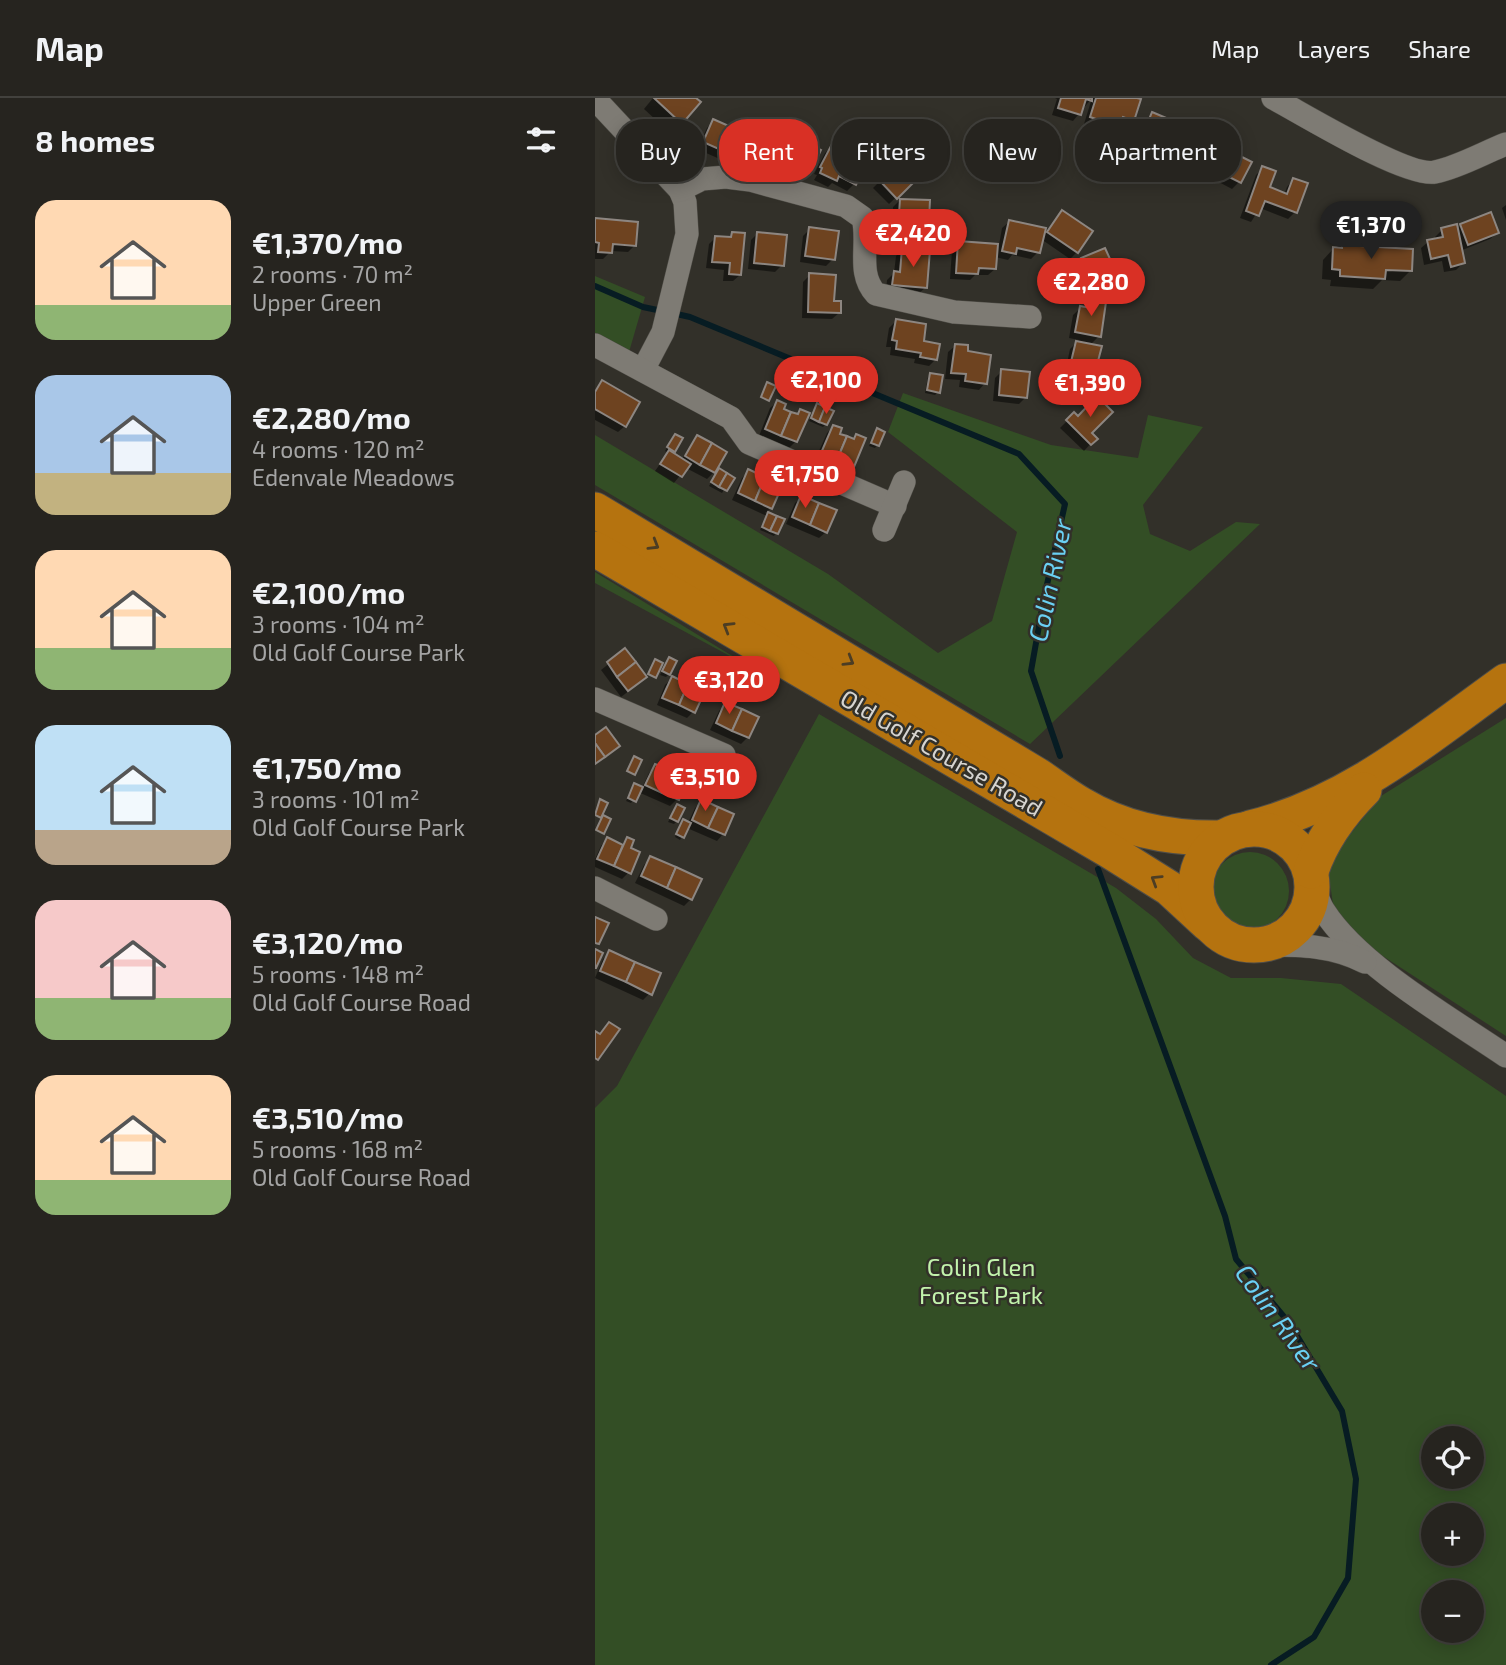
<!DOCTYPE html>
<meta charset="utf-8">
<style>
:root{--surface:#26241f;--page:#2e2c28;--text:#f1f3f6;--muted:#a4a4a4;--line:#42413d;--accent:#d93025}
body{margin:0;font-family:"Exo 2",sans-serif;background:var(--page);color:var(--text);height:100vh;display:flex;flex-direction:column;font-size:26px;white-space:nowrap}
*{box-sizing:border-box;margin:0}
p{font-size:23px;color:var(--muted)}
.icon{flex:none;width:38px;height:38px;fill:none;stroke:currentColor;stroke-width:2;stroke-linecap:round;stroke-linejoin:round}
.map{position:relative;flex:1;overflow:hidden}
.drawer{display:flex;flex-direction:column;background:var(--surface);width:595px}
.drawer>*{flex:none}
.top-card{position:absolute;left:21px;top:21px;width:665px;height:63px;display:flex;gap:14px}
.buttons{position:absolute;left:826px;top:1328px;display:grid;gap:14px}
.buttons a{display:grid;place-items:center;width:63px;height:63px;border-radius:50%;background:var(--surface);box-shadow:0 4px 18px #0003,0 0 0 2px var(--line);font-size:35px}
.price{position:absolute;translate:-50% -60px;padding:0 16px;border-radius:24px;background:var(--accent);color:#fff;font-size:23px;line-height:46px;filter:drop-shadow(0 2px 4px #0008)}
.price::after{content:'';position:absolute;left:50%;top:42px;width:21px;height:16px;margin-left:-10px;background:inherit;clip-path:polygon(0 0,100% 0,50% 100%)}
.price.selected{background:#222;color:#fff}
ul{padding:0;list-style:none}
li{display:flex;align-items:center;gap:21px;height:175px;padding:0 35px}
li span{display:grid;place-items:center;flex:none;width:196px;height:140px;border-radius:21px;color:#555}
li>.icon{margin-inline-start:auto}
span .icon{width:84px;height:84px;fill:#fffc;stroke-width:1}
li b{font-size:30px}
h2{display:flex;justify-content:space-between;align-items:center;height:84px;padding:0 35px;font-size:30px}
.tag{padding:0 24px;border-radius:28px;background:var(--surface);box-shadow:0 4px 18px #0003,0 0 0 2px var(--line);font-size:24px;line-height:63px}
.tag.selected{background:var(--accent);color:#fff}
header{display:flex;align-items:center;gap:42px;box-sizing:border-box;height:98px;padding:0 35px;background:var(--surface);border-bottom:2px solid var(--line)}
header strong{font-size:33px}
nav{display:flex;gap:38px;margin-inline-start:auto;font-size:24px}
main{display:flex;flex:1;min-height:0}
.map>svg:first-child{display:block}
.green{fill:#334e25;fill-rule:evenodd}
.shadow{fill:#0007}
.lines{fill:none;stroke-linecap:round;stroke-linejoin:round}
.stream{stroke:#071c23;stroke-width:6}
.building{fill:#6e4320;stroke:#8d8681;stroke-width:2}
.minor-casing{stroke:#4f4d47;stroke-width:24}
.highway-casing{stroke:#4f4d47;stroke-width:37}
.minor{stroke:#7e7b74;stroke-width:23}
.highway{stroke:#b5730f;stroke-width:35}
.oneway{stroke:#4c3d24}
.labels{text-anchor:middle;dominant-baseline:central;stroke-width:5;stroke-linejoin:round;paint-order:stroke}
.street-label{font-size:24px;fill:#d6d4d0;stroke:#323029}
.park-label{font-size:24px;fill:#c2f3ac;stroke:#323029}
.water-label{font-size:26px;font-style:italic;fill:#6ad0f3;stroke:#323029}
</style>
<header>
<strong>Map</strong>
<nav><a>Map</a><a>Layers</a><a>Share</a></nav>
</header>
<main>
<section class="drawer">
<h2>8 homes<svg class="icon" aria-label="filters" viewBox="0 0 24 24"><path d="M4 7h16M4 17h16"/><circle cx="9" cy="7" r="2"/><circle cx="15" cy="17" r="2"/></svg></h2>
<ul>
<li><span style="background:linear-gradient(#ffd9b3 75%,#8fb573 0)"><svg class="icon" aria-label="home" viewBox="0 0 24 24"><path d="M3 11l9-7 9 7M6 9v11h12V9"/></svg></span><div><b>€1,370/mo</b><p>2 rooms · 70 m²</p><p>Upper Green</p></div></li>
<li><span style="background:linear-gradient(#a9c7e8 70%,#c2b280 0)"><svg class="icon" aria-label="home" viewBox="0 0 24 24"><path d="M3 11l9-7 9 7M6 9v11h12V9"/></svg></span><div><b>€2,280/mo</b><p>4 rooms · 120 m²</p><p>Edenvale Meadows</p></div></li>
<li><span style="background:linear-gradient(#ffd9b3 70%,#8fb573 0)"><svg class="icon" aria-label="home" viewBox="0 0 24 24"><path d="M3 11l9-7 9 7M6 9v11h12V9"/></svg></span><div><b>€2,100/mo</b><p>3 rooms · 104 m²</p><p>Old Golf Course Park</p></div></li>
<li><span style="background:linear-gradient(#bfe0f5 75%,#b9a48a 0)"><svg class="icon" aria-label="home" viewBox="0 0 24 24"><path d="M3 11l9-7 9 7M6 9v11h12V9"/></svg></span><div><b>€1,750/mo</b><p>3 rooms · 101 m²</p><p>Old Golf Course Park</p></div></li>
<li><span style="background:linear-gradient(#f6c9c9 70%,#8fb573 0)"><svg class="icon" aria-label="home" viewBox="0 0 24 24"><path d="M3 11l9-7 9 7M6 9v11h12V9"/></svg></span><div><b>€3,120/mo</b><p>5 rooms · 148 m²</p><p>Old Golf Course Road</p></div></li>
<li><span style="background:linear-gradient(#ffd9b3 75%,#8fb573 0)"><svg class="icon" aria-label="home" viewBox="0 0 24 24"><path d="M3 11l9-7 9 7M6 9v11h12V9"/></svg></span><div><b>€3,510/mo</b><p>5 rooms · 168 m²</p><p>Old Golf Course Road</p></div></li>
</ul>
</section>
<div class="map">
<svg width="911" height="1567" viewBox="0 0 911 1567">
<rect width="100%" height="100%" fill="#323029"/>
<g class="green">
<polygon points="0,178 50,199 34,254 0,236"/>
<polygon points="308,295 456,347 543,360 553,317 608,329 548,407 555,436 595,453 641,424 665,426 435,646 0,387 0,337 233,476 343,555 397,523 422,434 293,334"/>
<polygon points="0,474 157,570 0,485"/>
<path d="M224 616 521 790 561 821 598 860 636 880H686L746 886 911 998V1567H0V1010L22 988ZM838 1340H877V1379H838ZM838 1418H877V1456H838ZM838 1494H877V1533H838Z"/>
<polygon points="911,620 911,938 777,851 739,813 732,765 786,698"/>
<circle cx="655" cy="793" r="39"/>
</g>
<g class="shadow">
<polygon points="58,0 98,0 86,24 75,35 49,11"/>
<polygon points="460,0 497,0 478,23 457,17 462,1"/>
<polygon points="497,0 536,0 537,22 530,29 524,27 516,35 489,26"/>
<polygon points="557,17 584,65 574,75 534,59 547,27"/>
<polygon points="119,23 143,34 134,55 127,62 102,51 112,30"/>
<polygon points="159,31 183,43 174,62 167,69 154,63 149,67 140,62 152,37"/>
<polygon points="198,41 224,53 213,75 206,82 181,70 191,48"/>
<polygon points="617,46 644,84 637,91 601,72 611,53"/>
<polygon points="237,48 259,86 252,93 237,85 233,89 219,82 222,77 219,76 230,55"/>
<polygon points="294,53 321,80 294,106 278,90 283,85 272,74"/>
<polygon points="668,70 673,90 689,97 692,89 698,82 700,114 693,121 665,110 656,124 645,120 661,77"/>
<polygon points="305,102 332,143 321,153 330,190 323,196 291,194 292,182 299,175 301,158 310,149 300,148 302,123 298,122 298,109"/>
<polygon points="911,107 911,122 907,110"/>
<polygon points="467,114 482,154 475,161 446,141 443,154 436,161 417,157 413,162 400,159 400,171 393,177 380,177 375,182 355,181 357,152 364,145 404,147 407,130 414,124 446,141"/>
<polygon points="0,122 40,147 33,154 16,153 8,161 0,161"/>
<polygon points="866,127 902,135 895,141 865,153 868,165 861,172 849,174 847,163 829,167 826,150 833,144 841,142 840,139 847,132 862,132"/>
<polygon points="215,131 238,161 231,168 205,164 208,138"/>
<polygon points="163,135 187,167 180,174 153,171 156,142"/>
<polygon points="137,136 145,177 138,183 128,183 129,172 111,170 114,146 120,140 132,141"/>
<polygon points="747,149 816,172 805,183 787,182 778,191 735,188 736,182 727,181 728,162 738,151 745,151"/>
<polygon points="509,152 523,183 516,189 494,199 480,169 487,162"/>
<polygon points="215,177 244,215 237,221 207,220 208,184"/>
<polygon points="493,203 504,238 495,247 496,281 489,288 474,285 475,279 494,283 494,279 470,275 475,251 484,242 474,240 478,217"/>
<polygon points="301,223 327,245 341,261 334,268 319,265 320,261 295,257 296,249 291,249 294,230"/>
<polygon points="360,248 371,254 390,285 384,292 364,289 365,282 350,281 353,254"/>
<polygon points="407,273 431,299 424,306 398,303 400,280"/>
<polygon points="336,276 343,294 340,297 330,295 333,279"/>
<polygon points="7,285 30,328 23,334 0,322 0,292"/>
<polygon points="182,304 186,312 201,318 205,313 201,343 194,350 164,338 175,310"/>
<polygon points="222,308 231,326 228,329 214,323"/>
<polygon points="479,316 500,341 489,353 465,330"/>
<polygon points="238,329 243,337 257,342 262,338 268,341 257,368 250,375 220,362 232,335"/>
<polygon points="282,332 282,347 280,350 274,348"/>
<polygon points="102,339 130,354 119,374 112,381 91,370 79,385 60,373 73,355 70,353 78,341 85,341 76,355 86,362"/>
<polygon points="154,373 176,410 170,415 188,422 179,438 165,432 172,418 137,402 147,380"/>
<polygon points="122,375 137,380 127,395 114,388"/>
<polygon points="207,399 231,434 224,440 191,426 200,405"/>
<polygon points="30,553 43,586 26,599 6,572"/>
<polygon points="74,561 74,576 71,579 65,577"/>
<polygon points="119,579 133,587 124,603 110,594"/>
<polygon points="77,580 99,613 92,620 62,607 70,587"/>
<polygon points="131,606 153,639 146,646 115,632 124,613"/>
<polygon points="61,668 82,701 75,708 43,694 36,705 31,703 40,687 47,690 54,675"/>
<polygon points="107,703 128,736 122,743 92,730 85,742 80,739 86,726 93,725 100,710"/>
<polygon points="82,708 82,723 79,726 73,724"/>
<polygon points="12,741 26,747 32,741 34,774 27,781 0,769 0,761 6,748"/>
<polygon points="56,760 96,801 89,808 40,785 49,767"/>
<polygon points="15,854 55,895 48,902 0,880 8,861"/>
</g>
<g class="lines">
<g class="stream">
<polyline points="0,188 48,209 67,213"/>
<polyline points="77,215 95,219 424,356 470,406 449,500 436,573 465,658"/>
<polyline points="503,771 630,1118 641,1161 695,1226 747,1313 761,1381 753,1480 719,1539 676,1567"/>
</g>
</g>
<g class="building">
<polygon points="59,0 101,0 106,4 87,26"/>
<polygon points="466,0 497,0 497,3 491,1 486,17 463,10"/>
<polygon points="501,0 542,0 546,1 539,23 528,19 525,29 495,19"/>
<polygon points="557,14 600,32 586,66 543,48"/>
<polygon points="118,21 145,33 135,56 108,44"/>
<polygon points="158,29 186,42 176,63 160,56 158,61 145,55"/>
<polygon points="198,39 226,52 215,76 186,63"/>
<polygon points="617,44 657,64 646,85 606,65"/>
<polygon points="237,46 272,64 261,87 244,78 242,83 225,75 227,70 225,69"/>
<polygon points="294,51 323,80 302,101 284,82 288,78 277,67"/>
<polygon points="667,68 681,73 675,89 692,96 698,80 713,85 702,115 670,103 664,118 651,113"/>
<polygon points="305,101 335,102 333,143 307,142 308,116 304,116"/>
<polygon points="467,112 498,133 483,155 452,134"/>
<polygon points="896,114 904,135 873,147 865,126"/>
<polygon points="0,120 43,124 41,148 18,146 17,155 3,154 4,145 0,144"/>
<polygon points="414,122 451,130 445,155 422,150 421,156 407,153"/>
<polygon points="862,126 870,165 856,169 853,157 836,161 832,142 848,139 846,130"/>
<polygon points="214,129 244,133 240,162 210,158"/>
<polygon points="137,134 150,135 146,177 134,176 135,165 117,164 120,138 136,139"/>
<polygon points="162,134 192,137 189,168 159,165"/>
<polygon points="363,143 403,146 401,171 384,170 383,176 361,175"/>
<polygon points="747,147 818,151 817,173 791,172 790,181 745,178 745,172 737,171 738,149 747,150"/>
<polygon points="307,150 335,152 332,190 297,187 299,173 305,174"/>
<polygon points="510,150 525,183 501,194 486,160"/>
<polygon points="214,175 241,177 239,203 246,203 246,215 213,214"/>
<polygon points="492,201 511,204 506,239 480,234 485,208 491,209"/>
<polygon points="301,221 331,226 329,243 345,246 342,262 325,259 326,255 301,251 302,243 297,242"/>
<polygon points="481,243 507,248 498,282 480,278 482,270 475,268"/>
<polygon points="360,246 373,247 373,253 396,257 392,286 370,283 371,276 356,275"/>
<polygon points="406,271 435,274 432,300 404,297"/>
<polygon points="335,275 348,277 345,295 332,292"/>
<polygon points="7,282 45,304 31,329 0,311 0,294"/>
<polygon points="172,284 181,288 174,303 166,299"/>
<polygon points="502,298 518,314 497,335 503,341 496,347 471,322 479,314 483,318"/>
<polygon points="182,302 191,306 189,311 196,314 186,338 170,331"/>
<polygon points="222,305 230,309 224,324 216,320"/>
<polygon points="230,309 239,313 232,327 224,324"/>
<polygon points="205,311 215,315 202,344 186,338 196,314 203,316"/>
<polygon points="238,327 247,330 245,336 252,338 242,362 226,355"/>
<polygon points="282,330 290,334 284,348 276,345"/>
<polygon points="80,336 88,340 80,354 72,349"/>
<polygon points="261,336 271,340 259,369 242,362 252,338 259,341"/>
<polygon points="102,337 117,345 105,367 90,358"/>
<polygon points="117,345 132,354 120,375 105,367"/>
<polygon points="74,352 96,366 87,379 65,366"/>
<polygon points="124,370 132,375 124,389 116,384"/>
<polygon points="153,371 170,379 160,403 143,395"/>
<polygon points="132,375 140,380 132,393 124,389"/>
<polygon points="170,379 188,386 177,411 160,403"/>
<polygon points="206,397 224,405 215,427 197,419"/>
<polygon points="224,405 242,412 232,435 215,427"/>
<polygon points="173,414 182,418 175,433 167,429"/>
<polygon points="182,418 190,421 183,436 175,433"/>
<polygon points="30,550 41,564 22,579 12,564"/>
<polygon points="74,559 82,563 75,577 67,573"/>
<polygon points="60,561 68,565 61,580 53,576"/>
<polygon points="41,564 52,579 33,593 22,579"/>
<polygon points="119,577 127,580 120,595 112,591"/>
<polygon points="77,578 93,586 84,607 67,600"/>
<polygon points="127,582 135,586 128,601 120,597"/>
<polygon points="93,586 110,593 100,615 84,607"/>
<polygon points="130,604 147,611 137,633 121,625"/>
<polygon points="147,611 164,619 154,640 137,633"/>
<polygon points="11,629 25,648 10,659 0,645 0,637"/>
<polygon points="0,645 10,659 0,666"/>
<polygon points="39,658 47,662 40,677 32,673"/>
<polygon points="60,666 77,673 67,695 50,687"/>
<polygon points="77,673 93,681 84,702 67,695"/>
<polygon points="39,685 48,689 41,704 33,700"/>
<polygon points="5,701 13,705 6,720 0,717"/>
<polygon points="106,701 123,709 113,730 97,722"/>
<polygon points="82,706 90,710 83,724 75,720"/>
<polygon points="123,709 139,716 130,737 113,730"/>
<polygon points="8,717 16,721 9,736 1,732"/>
<polygon points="88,721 96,725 89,740 81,736"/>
<polygon points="12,739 28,747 19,768 2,761"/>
<polygon points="32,739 39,742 36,750 45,754 36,776 19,768"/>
<polygon points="55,758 81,769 72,790 46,778"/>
<polygon points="81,769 107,781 97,802 72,790"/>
<polygon points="0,819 14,825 4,846 0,845"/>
<polygon points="0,851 8,855 1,870 0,870"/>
<polygon points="14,852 40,864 31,884 5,873"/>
<polygon points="40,864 66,875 57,897 31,884"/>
<polygon points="14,924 25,931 3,962 0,960 0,933 5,936"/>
</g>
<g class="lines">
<g class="minor-casing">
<g id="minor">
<path d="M678 0C708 16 812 80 840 74 864 69 888 55 911 46"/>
<polyline points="0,1 85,92 90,104 92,136 68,234 48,272"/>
<path d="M85 92 107 81 131 79 155 82 251 108 268 120C275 145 261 175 281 196L359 214 435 219"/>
<polyline points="0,247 136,320 154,345 300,408"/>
<polyline points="289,432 309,384"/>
<polyline points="0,601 129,657"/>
<path d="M718 788C722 796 724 806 729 813 764 868 857 921 911 958"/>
<polyline points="0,790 61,821"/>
<path d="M662 847C701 847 735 846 770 864"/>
</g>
</g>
<g class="highway-casing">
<g id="highway">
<path d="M0 412 442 677C457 687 471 698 487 707 529 732 579 741 627 740"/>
<polyline points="0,451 515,753 574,790 613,826"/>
<path d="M655 730C754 706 830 641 911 583"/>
<circle cx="659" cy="789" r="58"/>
<path d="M716 773C727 741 745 716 769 692"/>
</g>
</g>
<use href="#minor" class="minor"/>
<use href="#highway" class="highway"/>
</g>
<defs><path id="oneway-chevron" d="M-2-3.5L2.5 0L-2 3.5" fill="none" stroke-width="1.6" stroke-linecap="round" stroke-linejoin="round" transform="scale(1.75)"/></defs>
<g class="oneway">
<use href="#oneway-chevron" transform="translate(59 447) rotate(31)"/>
<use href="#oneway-chevron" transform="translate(133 529) rotate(-149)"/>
<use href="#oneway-chevron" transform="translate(254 563) rotate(31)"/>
<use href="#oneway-chevron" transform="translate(561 782) rotate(-148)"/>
</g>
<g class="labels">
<g class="street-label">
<text transform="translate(347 654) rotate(30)">Old Golf Course Road</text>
</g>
<g class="park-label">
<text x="386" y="1168">Colin Glen<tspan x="386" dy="28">Forest Park</tspan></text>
</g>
<g class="water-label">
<text transform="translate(454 482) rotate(-78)">Colin River</text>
<text transform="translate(684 1219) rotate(54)">Colin River</text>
</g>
</g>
</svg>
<div class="buttons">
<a><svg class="icon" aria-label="locate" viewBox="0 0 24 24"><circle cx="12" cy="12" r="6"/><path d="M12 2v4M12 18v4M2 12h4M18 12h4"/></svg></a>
<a>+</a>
<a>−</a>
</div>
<b class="price selected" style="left:776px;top:163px">€1,370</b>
<b class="price" style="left:318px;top:171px">€2,420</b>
<b class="price" style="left:496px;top:220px">€2,280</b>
<b class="price" style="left:231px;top:318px">€2,100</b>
<b class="price" style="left:495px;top:321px">€1,390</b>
<b class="price" style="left:210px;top:412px">€1,750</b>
<b class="price" style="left:134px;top:618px">€3,120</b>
<b class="price" style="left:110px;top:715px">€3,510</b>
<div class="top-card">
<a class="tag">Buy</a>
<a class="tag selected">Rent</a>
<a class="tag">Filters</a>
<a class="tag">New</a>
<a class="tag">Apartment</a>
</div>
</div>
</main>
